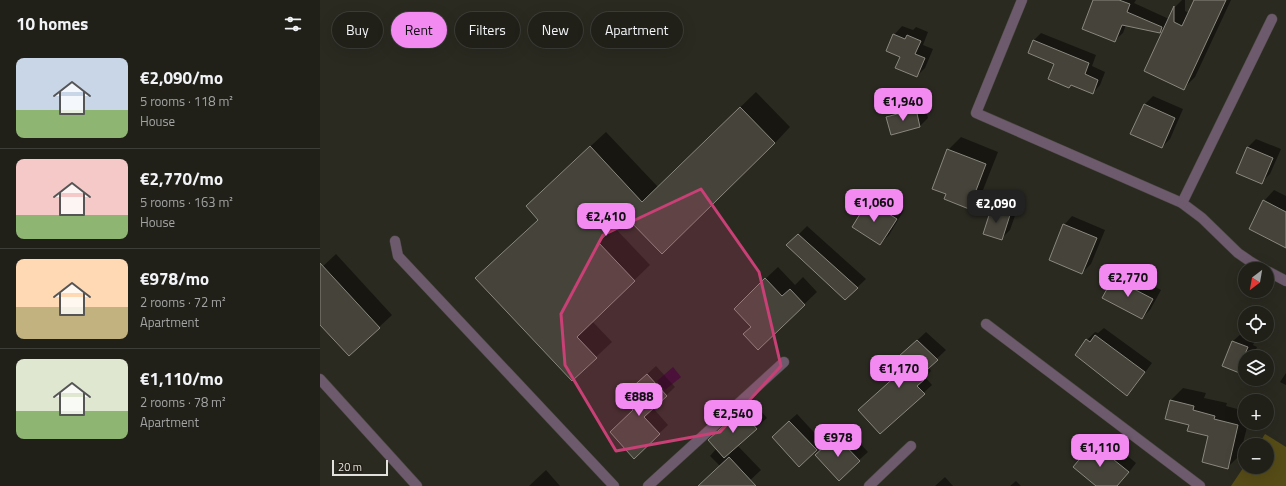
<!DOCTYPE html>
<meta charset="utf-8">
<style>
:root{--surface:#202019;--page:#2d2d26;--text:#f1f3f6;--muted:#a2a3a2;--line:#3d3e38;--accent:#f28af2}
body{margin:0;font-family:"Titillium Web",sans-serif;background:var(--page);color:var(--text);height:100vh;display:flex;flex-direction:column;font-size:15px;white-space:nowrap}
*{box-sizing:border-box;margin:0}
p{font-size:13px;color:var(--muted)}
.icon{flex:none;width:22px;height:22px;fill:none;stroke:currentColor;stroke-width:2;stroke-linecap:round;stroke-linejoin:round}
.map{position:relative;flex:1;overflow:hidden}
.sheet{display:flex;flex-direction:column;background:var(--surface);width:320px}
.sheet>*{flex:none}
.banner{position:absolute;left:12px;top:12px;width:380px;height:36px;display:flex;gap:8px}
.needle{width:26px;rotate:211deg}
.controls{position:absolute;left:918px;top:262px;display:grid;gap:8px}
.controls a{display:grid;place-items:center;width:36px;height:36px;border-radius:50%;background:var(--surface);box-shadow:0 4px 16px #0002,0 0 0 1px var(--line);font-size:20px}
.scale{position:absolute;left:12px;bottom:10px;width:56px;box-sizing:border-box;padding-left:4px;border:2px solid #e2e1db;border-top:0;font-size:11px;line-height:14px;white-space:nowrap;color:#e2e1db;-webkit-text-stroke:3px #222017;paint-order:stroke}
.price{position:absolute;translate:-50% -34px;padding:0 9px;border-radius:8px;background:var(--accent);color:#111;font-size:13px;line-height:26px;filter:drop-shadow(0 1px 2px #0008)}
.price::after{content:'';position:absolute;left:50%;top:24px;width:12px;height:9px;margin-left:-6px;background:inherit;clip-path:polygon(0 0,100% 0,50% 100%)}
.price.active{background:#222;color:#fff}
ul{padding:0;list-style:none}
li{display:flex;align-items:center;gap:12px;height:100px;padding:0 16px}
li+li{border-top:1px solid var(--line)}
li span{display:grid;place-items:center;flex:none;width:112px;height:80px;border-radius:8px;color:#555}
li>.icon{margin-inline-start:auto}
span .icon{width:48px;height:48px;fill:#fffc;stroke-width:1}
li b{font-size:17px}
h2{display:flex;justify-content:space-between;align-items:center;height:48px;padding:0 16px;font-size:17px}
.tag{padding:0 14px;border-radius:18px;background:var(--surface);box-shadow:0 4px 16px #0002,0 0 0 1px var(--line);font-size:14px;line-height:36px}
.tag.active{background:var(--accent);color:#111}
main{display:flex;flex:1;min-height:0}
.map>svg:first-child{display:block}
.green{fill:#564c17}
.water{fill:#2c052d}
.shadow{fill:#0007}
.building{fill:#46443a;stroke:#8a887e}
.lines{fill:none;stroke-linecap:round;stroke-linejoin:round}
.service-casing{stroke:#48473f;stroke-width:11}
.service{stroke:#6d5a6d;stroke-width:10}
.marked{fill:#c84075;fill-opacity:0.2;stroke:#c84075;stroke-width:3;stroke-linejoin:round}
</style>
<main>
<section class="sheet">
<h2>10 homes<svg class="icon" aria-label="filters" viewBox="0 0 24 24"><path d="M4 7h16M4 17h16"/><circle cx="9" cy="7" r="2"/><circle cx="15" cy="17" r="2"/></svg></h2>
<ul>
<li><span style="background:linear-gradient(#c9d6e8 65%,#8fb573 0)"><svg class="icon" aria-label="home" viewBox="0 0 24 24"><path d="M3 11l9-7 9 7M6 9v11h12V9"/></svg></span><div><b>€2,090/mo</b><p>5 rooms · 118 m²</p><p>House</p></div></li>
<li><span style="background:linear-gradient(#f6c9c9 70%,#8fb573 0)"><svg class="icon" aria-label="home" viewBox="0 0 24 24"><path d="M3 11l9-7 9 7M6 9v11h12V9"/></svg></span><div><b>€2,770/mo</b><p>5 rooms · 163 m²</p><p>House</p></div></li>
<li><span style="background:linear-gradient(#ffd9b3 60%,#c2b280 0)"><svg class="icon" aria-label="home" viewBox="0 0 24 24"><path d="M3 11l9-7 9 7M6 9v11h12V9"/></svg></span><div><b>€978/mo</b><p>2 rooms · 72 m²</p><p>Apartment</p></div></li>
<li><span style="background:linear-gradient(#dfe7d0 65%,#8fb573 0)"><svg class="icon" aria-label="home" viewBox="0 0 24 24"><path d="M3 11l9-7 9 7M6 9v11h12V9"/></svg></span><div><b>€1,110/mo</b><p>2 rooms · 78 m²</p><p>Apartment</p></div></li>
</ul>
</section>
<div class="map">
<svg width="966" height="486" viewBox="0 0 966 486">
<rect width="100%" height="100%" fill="#2b2a21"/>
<polygon class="green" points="945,434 966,447 966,486 911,486 925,465 925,467 947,467 947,445 938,445"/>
<polygon class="water" points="353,367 361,377 345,390 337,381"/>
<g class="shadow">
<polygon points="774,0 816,0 814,3 849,19 855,7 862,0 865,0 865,11 869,13 875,0 911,0 875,77 864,88 846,26 840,32 806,25 803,33 794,41"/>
<polygon points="582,26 593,30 596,27 608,32 603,45 613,49 605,68 597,76 581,56 574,35"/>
<polygon points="721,33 776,55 772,66 785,72 780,85 773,93 736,63 709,52 714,40"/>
<polygon points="436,92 470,127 455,143 306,216 294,227 330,265 272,321 292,342 276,357 172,263 219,219 222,191 286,132 338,187"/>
<polygon points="833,96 863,109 850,139 842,147 824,105"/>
<polygon points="604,101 608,118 600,126 571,134 567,118 575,109"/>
<polygon points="641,137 678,152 661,195 649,208 627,194 628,150"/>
<polygon points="936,139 961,149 950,174 942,182 928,147"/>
<polygon points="954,190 966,196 966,246 944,201"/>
<polygon points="557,193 584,210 569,235 560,244 533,227 549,201"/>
<polygon points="681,201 698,207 690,230 681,239 672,209"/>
<polygon points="752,216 785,230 771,264 762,273 744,225"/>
<polygon points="487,226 546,279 525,299 476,237"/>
<polygon points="16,254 72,315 29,355 0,324 0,269"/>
<polygon points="458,267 475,285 483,277 497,292 438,348 432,327 427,296"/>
<polygon points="803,270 841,290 830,310 822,318 784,298 794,278"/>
<polygon points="784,328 832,363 815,386 807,394 767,340 775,332 778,333"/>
<polygon points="606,332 626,350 608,367 611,371 605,377 612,385 560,433 588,365 589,348"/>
<polygon points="922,333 936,339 933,345 937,347 933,357 925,357 925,370 922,373 903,365 913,341"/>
<polygon points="336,366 355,387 333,408 348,425 314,457 314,410 311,389"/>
<polygon points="966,373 966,385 960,382"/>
<polygon points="863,388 886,393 884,398 907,403 906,406 925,411 925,423 928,423 920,455 907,468 889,435 870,424 846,418 851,400"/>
<polygon points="432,401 447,418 417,445 441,470 424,486 379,486 400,466 390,456 397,448 400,429"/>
<polygon points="477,414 503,442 496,450 460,429"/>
<polygon points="526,428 548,452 539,460 505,447"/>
<polygon points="782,435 816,463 798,486 777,486 774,444"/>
<polygon points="226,470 240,486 209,486"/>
<polygon points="625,477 633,486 615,486"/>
<polygon points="696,481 701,486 690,486"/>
</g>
<g class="building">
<polygon points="773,0 799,0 810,4 807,12 842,27 840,33 802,25 795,42 762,29"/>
<polygon points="874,0 906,0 864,90 824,71 854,6 854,22 862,26"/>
<polygon points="573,34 585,39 587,35 601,41 595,54 605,58 597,77 575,68 580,57 566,51"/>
<polygon points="713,40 769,63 765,74 778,80 773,94 751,85 749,88 728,79 734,64 708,53"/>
<polygon points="824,104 855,118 842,148 810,134"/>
<polygon points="420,107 455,143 342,254 306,217 278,242 315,281 257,337 277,358 252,381 155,278 218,220 206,206 270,146 322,202"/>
<polygon points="596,109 600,127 571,135 566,117"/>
<polygon points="927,147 953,158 942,184 916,173"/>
<polygon points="627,149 666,164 649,209 624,199 626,194 612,189"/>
<polygon points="943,200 966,212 966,248 929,229"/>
<polygon points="548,201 577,219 560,245 532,227"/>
<polygon points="671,209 690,215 682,240 663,234"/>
<polygon points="743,224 777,238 762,274 729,260"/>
<polygon points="478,234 538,288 525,300 466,245"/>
<polygon points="0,263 60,328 29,356 0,325"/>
<polygon points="445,278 462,296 470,289 485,305 438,350 423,334 431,327 414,309"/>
<polygon points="793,278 833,299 822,319 782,298"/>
<polygon points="775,335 825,372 807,396 755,355 766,339 770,342"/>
<polygon points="597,340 618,360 600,376 604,380 597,386 605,394 560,434 538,410 587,366 579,356"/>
<polygon points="912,341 928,347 925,354 930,356 929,357 925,357 925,367 922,374 902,366"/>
<polygon points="327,374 347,396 324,417 340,434 314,459 290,432 313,410 301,397"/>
<polygon points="850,400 874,406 873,410 895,416 894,419 918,425 908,469 882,462 888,436 867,431 869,425 845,419"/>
<polygon points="421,410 437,429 404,458 388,440"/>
<polygon points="469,421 497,450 479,467 452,437"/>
<polygon points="516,436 540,461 519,481 495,455"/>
<polygon points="773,443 809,472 797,486 776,486 753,467"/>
<polygon points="409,457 436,486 378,486"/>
</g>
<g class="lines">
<g class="service-casing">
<g id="service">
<polyline points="702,0 656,113 862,203 882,218 918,253 931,262 943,269"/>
<polyline points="862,203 952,19"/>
<polyline points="75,241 78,256 294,486"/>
<polyline points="947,271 966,281"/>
<polyline points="666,324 880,486"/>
<polyline points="0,379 97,486"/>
<polyline points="328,486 464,362"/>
<polyline points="549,486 591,446"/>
</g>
</g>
<use href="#service" class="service"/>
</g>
<path class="marked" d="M381 189 439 272 461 366 400 432 296 451 245 365 241 314 283 235Z"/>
</svg>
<div class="controls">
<a><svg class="needle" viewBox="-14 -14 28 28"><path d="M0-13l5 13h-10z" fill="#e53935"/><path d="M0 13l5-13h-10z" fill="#a2a3a2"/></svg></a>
<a><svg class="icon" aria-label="locate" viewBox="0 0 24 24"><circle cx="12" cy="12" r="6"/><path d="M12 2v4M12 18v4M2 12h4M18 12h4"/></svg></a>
<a><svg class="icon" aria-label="layers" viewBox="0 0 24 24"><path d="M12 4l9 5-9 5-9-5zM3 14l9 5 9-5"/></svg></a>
<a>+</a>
<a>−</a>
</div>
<div class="scale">20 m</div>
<b class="price" style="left:583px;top:122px">€1,940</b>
<b class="price" style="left:554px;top:223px">€1,060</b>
<b class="price active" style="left:676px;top:224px">€2,090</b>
<b class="price" style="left:286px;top:237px">€2,410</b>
<b class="price" style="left:808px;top:298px">€2,770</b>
<b class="price" style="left:579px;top:389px">€1,170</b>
<b class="price" style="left:319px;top:417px">€888</b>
<b class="price" style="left:413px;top:434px">€2,540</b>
<b class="price" style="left:518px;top:458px">€978</b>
<b class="price" style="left:780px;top:468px">€1,110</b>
<div class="banner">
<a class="tag">Buy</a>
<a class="tag active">Rent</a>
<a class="tag">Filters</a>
<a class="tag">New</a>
<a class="tag">Apartment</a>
</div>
</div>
</main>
